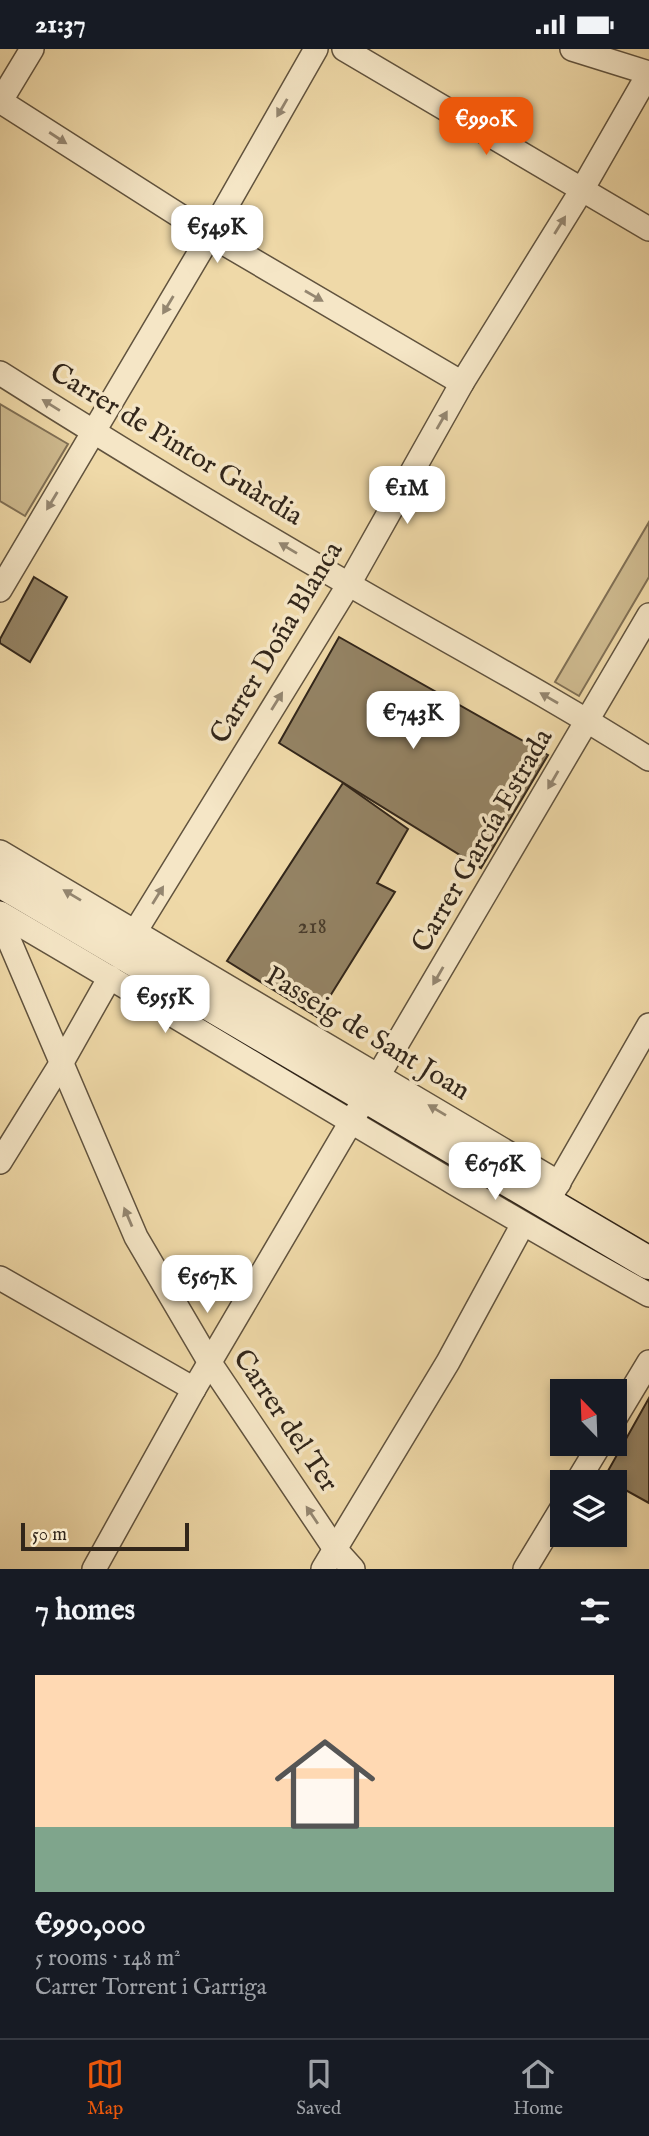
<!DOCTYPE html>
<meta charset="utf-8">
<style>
:root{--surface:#171b24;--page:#242831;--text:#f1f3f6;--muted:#9ea1a6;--line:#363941;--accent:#ea580c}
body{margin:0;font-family:"IM FELL English",serif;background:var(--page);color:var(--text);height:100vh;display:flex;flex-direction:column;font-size:26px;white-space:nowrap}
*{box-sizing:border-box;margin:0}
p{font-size:23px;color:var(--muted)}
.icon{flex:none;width:38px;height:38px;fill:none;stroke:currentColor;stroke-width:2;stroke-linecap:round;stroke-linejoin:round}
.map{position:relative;height:1520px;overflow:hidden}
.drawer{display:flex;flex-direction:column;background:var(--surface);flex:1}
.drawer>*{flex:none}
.needle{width:46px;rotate:337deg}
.fabs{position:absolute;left:550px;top:1330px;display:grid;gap:14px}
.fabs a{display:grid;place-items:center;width:77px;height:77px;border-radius:0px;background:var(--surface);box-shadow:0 4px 10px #0003;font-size:35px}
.scale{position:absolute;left:21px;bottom:18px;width:168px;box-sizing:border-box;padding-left:7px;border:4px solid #32261a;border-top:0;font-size:19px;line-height:24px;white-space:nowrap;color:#32261a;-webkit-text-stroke:5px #f5e6c6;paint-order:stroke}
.price{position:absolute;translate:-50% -60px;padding:0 16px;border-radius:14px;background:#fff;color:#222;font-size:23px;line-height:46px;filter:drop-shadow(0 2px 4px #0008)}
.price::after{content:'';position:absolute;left:50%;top:42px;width:21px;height:16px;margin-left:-10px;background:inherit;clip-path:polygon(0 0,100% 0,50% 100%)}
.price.current{background:var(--accent);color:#fff}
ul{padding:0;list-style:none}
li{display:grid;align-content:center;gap:14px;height:371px;padding:0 35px}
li+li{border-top:2px solid var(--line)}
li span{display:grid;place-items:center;height:217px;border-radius:0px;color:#555}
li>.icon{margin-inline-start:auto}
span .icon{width:126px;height:126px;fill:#fffc;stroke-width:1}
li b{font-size:30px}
h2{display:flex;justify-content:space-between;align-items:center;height:84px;padding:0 35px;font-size:30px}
.status{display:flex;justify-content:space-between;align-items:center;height:49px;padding:0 35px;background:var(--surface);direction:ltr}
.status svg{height:19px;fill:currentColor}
.dock{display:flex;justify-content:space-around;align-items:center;height:98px;border-top:2px solid var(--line);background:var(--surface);font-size:19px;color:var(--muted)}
.dock a{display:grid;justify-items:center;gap:4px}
.dock .current{color:var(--accent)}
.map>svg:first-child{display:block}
.green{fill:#cfbb90;stroke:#807055;stroke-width:2}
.building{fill:#948364;stroke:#32261a;stroke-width:2}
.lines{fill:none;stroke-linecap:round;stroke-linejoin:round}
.street-casing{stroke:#61533e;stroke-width:26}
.secondary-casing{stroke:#32261a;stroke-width:35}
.street{stroke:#f5e6c6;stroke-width:23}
.secondary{stroke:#f5e6c6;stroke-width:32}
.oneway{fill:#948670}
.labels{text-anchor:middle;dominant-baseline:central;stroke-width:7;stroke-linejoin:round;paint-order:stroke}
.number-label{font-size:24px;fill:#4a3d2c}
.street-label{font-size:28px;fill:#32261a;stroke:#f5e6c6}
</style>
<div class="status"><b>21:37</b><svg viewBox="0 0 49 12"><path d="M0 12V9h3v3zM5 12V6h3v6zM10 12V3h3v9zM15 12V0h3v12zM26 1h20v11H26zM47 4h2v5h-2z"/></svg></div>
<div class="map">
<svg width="649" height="1520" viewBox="0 0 649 1520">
<rect width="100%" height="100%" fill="#efd9a8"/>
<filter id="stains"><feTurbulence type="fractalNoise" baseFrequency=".00286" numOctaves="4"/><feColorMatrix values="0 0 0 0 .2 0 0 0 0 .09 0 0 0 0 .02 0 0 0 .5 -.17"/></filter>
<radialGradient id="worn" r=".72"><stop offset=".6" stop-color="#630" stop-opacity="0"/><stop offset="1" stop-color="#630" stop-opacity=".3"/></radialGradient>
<g class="green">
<polygon points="0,355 68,395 25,467 0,452"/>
<polygon points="649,473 649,528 579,647 555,633"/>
</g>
<g class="building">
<polygon points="34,528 67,548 30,613 0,594 0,590"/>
<polygon points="339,588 548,706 481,819 279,694"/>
<polygon points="343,734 408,780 377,834 395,843 317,968 227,912"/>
<polygon points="649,1349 649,1454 604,1429"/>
</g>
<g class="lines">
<g class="street-casing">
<g id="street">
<polyline points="344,0 649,180"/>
<polyline points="572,0 649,24"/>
<polyline points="0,52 210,186 462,334"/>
<polyline points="0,53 32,0"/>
<path d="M0 324C115 397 232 468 350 536 450 594 552 648 649 710"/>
<polyline points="0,541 210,186 316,0"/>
<polyline points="0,803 559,1134"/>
<path d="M0 864C217 990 430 1124 649 1246"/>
<polyline points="0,870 136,1188 210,1314 335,1500 353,1520"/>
<polyline points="122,904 349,535 462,334 583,139 649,24"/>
<polyline points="0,1113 62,1013 110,928"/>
<polyline points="552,1145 649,976"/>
<polyline points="0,1229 194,1340"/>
<polyline points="614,1371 649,1313"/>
<polyline points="577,1433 600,1395"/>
<polyline points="94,1520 194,1340 649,566"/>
<polyline points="323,1520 448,1313 523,1175"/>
<polyline points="525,1520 562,1459"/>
</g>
</g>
<g class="secondary-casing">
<polyline id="secondary" points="0,832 649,1214"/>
</g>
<use href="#street" class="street"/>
<use href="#secondary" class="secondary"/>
</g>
<defs><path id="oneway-solid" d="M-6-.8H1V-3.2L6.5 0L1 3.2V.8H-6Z" transform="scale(1.75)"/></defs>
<g class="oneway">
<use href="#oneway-solid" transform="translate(282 59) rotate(120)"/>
<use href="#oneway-solid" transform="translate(58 89) rotate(33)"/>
<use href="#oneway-solid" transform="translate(560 176) rotate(-58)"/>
<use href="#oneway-solid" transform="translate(314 247) rotate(30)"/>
<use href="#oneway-solid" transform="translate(168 256) rotate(121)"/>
<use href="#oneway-solid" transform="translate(51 356) rotate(-148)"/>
<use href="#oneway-solid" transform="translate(442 371) rotate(-60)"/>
<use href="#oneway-solid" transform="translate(52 452) rotate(121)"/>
<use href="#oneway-solid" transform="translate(288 499) rotate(-149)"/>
<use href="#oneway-solid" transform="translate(549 649) rotate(-150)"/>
<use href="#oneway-solid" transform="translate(277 652) rotate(-58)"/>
<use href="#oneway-solid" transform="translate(553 731) rotate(120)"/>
<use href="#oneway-solid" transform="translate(72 846) rotate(-149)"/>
<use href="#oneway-solid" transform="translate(158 846) rotate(-58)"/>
<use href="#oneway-solid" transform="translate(438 927) rotate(120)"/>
<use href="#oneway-solid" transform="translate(437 1061) rotate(-149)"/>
<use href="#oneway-solid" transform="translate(128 1168) rotate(-113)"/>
<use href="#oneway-solid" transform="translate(312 1466) rotate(-124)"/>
</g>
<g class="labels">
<g class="number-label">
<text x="312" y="877">218</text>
</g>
<g class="street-label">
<text transform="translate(176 396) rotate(31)">Carrer de Pintor Guàrdia</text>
<text transform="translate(277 594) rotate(-59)">Carrer Doña Blanca</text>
<text transform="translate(483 792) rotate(-60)">Carrer García Estrada</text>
<text transform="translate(367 985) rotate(31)">Passeig de Sant Joan</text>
<text transform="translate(285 1372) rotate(56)">Carrer del Ter</text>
</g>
</g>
<rect width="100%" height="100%" filter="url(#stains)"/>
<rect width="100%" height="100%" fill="url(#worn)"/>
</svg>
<div class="fabs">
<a><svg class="needle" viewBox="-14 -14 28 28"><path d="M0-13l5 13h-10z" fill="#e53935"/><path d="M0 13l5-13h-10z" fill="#9ea1a6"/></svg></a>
<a><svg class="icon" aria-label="layers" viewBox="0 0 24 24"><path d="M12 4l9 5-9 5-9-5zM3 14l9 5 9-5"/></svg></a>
</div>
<div class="scale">50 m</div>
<b class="price current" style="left:486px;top:108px">€990K</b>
<b class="price" style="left:217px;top:216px">€549K</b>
<b class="price" style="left:407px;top:477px">€1M</b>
<b class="price" style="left:413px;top:702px">€743K</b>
<b class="price" style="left:165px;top:986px">€955K</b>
<b class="price" style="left:495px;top:1153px">€676K</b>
<b class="price" style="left:207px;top:1266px">€567K</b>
</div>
<section class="drawer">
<h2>7 homes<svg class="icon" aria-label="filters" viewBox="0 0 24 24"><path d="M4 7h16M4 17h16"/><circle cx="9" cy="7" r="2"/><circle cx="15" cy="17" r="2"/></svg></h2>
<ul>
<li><span style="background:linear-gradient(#ffd9b3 70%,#7fa58c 0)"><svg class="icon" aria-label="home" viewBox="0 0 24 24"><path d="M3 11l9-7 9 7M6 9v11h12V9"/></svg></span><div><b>€990,000</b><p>5 rooms · 148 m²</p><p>Carrer Torrent i Garriga</p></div></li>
</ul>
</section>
<nav class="dock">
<a class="current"><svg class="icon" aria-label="map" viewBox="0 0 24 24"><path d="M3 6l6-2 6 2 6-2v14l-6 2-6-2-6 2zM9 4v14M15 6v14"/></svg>Map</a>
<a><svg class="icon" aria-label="saved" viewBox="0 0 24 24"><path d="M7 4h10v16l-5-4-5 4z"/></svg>Saved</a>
<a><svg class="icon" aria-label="home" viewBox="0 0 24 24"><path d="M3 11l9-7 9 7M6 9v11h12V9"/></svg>Home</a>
</nav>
